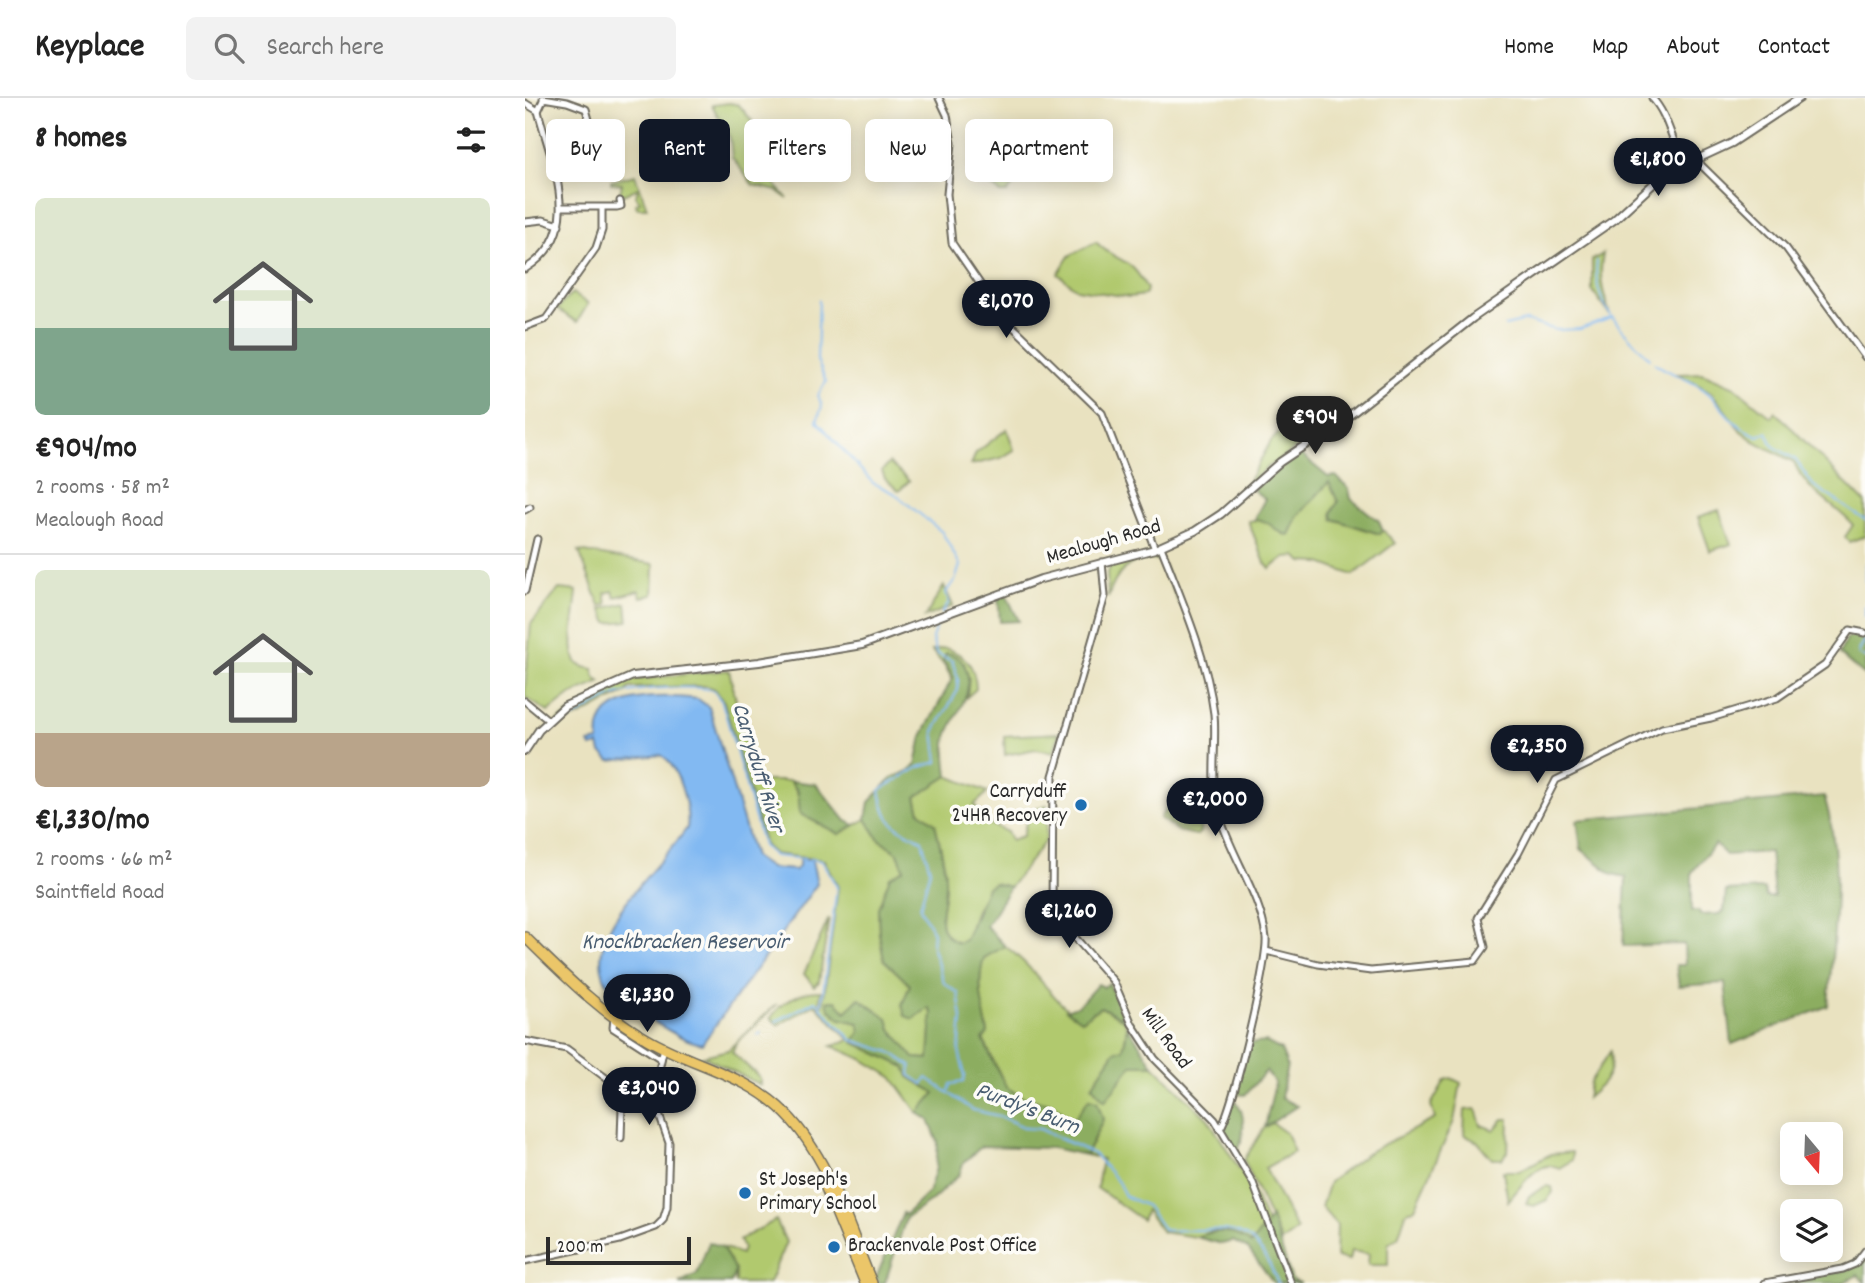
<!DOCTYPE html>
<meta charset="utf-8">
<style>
:root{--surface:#fff;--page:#f2f2f2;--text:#222;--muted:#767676;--line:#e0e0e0;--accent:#111827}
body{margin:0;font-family:Dekko,sans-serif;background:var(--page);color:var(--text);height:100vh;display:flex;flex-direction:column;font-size:26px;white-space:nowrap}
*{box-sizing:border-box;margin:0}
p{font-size:23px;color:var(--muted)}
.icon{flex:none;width:38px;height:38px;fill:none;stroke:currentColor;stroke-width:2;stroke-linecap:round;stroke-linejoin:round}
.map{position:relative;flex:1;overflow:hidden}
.details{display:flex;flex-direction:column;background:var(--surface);width:525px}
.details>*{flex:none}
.guide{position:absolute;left:21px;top:21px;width:665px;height:63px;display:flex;gap:14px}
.needle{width:46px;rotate:161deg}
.fabs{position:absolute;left:1255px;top:1024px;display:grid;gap:14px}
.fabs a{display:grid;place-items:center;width:63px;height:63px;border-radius:10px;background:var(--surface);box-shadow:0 4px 18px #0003;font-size:35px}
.scale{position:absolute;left:21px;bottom:18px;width:145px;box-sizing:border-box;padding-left:7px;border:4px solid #2b2b2b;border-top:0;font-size:19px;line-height:24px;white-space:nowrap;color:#2b2b2b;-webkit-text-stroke:5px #fdfcf7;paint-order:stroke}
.price{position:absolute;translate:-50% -60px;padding:0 16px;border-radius:24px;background:var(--accent);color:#fff;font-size:23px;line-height:46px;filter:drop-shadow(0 2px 4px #0008)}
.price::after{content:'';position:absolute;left:50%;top:42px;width:21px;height:16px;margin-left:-10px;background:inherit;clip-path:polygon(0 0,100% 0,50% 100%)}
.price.on{background:#222;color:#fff}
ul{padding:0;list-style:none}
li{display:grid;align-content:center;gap:14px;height:371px;padding:0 35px}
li+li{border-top:2px solid var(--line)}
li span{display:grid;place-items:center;height:217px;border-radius:10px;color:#555}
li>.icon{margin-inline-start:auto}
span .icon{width:126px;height:126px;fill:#fffc;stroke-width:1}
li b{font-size:30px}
h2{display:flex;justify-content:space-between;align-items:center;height:84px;padding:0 35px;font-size:30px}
.pill{padding:0 24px;border-radius:10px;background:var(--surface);box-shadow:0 4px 18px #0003;font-size:24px;line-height:63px}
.pill.on{background:var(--accent);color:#fff}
header{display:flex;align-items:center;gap:42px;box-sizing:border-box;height:98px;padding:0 35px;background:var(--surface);border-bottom:2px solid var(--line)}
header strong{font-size:33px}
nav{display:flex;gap:38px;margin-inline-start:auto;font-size:24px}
.search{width:490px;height:63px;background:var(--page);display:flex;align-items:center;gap:18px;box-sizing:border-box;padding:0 24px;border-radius:10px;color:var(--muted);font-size:26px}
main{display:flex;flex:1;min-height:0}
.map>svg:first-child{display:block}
.green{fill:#b1c96e;stroke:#6e7a4c;stroke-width:2}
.forest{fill:#8cad61;stroke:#5c6c46;stroke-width:2;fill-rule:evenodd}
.water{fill:#82b9f2;stroke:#56728e;stroke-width:2}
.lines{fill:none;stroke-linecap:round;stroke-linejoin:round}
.stream{stroke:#82b9f2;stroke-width:2}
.minor-casing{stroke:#6e6b5f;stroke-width:9}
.tertiary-casing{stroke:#6e6b5f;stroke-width:10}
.trunk-casing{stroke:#6e6b5f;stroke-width:12}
.minor{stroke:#fff;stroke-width:5}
.tertiary{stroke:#fff;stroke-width:6}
.trunk{stroke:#ebc669;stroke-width:9}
.poi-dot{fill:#1f6fb2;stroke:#fdfcf7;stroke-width:2.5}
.labels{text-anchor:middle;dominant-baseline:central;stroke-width:7;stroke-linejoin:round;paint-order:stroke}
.street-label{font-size:21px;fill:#2b2b2b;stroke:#fdfcf7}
.poi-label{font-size:21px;fill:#2b2b2b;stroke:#fdfcf7;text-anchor:start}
.water-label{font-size:23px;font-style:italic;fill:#495d71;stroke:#fdfcf7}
</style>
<header>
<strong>Keyplace</strong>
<div class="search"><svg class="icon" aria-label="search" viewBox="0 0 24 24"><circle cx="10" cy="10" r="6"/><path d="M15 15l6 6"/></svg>Search here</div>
<nav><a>Home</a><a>Map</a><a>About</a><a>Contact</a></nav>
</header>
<main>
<section class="details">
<h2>8 homes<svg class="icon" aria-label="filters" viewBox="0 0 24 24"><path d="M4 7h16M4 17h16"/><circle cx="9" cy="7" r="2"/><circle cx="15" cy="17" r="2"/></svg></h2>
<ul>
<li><span style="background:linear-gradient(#dfe7d0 60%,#7fa58c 0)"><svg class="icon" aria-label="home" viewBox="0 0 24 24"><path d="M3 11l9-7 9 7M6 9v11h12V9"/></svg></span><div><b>€904/mo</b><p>2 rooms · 58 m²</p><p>Mealough Road</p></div></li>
<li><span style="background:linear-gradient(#dfe7d0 75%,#b9a48a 0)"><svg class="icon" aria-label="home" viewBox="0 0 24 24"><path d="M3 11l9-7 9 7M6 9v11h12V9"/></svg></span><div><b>€1,330/mo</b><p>2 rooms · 66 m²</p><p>Saintfield Road</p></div></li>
</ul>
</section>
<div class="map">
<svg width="1340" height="1185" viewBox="0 0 1340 1185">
<rect width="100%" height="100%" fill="#fdfcf7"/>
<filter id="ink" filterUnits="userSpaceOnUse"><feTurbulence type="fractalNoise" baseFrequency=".0143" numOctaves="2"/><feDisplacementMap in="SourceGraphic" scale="14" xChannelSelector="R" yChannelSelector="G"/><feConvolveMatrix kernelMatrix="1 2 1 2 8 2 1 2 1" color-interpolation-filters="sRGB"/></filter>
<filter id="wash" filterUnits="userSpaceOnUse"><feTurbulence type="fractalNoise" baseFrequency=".00686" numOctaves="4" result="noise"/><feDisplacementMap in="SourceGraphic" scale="28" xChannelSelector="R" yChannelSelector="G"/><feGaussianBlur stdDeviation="1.57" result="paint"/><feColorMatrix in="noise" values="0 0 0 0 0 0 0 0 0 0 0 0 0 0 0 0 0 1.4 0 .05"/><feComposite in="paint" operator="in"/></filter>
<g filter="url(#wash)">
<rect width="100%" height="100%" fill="#e9e2c0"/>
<g class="green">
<polygon points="205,5 214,7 232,29 223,56 263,101 252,93 228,87 207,59 205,40 187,7"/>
<polygon points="493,63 495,79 482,95 475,95 458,81"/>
<polygon points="110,77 122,110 112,110 111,106 115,104 111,98 113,90 94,99 97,86 86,85 86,83"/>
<path d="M571 144C593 167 604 155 622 191L620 197 604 199 552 191 533 176 544 158Z"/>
<path d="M1078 156C1073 181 1078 194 1085 217L1067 192V162Z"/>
<polygon points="47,195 63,206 52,224 32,211"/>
<path d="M1177 275 1210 289 1246 319 1250 313 1340 405V438L1324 444 1320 439 1328 427C1307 404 1281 394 1269 364L1229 343 1216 333 1186 294 1153 276Z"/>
<polygon points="806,303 816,320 743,369 721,388 746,343 757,332"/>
<polygon points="482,331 489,352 476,360 446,367 451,355"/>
<polygon points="364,365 384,383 374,393 360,381 357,373"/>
<polygon points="804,383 813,404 807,414 808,421 855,436 858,432 870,445 828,477 796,465 777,464 771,458 760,459 745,471 740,465 723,423 740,421 758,436 764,437 772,419"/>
<polygon points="1194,412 1206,446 1185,453 1173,419"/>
<polygon points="54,453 129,466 128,497 116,499 114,493 90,499 88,493 80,495 82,506 75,508"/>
<path d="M630 456 636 460 654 506 635 463C606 456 591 475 583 500L582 475 587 466Z"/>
<polygon points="419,488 428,508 400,519"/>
<path d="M34 491 52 493C51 509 42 553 52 565 56 569 62 570 68 571L70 580 76 584 45 597 23 614 0 599V589L6 526Z"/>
<polygon points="101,505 103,523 83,525 76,511"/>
<path d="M420 550C442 557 450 568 451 591L442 599 444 580 439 565 425 570 427 582C423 571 415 562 407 553Z"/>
<path d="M204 572 230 683H265L275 700 314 736 341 721 353 740 373 755 379 771 353 810 354 835 359 862 385 887 377 907 404 910 407 915 404 961 389 960 366 931 363 921 334 900 316 921 334 925 335 934 328 944 381 969 411 995 393 1015 367 979 337 961 307 948 325 942 290 906 253 927 246 920C256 904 276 892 296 893L294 908 298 907 313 789 299 762 249 756 240 748 199 604 190 591 182 588 104 590 101 595C75 604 56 623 28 626L82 591 105 582Z"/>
<polygon points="534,635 529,654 511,651 480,657 479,638"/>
<path d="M423 678 463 694 449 707 465 726 482 734 486 742 498 738 504 712 522 707 521 742 485 789 469 785C463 793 456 801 452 810 444 823 449 838 433 845 405 833 420 810 420 787 421 766 414 745 410 725L395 714 391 698Z"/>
<path d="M678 687C672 704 669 716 676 733L672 737 653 733 635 720 649 699Z"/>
<polygon points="304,820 294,884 289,888 279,876"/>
<path d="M480 848C510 869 526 902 556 922L576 909C602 923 605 921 598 951L607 967H628L683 1021 725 1088 742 1125 726 1146 690 1132 671 1139 637 1134 621 1112 617 1122 572 1090 577 1061 561 1057 578 1022 572 1003 548 1022 526 1005 500 1001 481 989 458 941 463 934C457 909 451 885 459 860Z"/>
<polygon points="252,906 212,944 207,954 235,980 235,987 178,958 203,952"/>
<path d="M1085 954C1089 977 1078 986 1062 1000L1065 984Z"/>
<polygon points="926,980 936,985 929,1023 890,1110 881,1115 873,1139 863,1146 863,1167 843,1167 844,1156 826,1153 824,1162 811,1159 812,1127 796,1109 804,1084 847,1052 910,1021 906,1007 920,982"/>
<polygon points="951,1011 956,1027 969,1032 978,1021 984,1021 983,1054 977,1061 967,1061 953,1044 939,1037 940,1012"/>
<polygon points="747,1025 761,1035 769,1054 740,1070 772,1132 756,1144 719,1062 740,1029"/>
<path d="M1047 1054V1062L1034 1070C1012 1060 998 1087 983 1103L978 1073H994L1026 1056Z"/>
<polygon points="1021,1088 1027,1089 1028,1094 1022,1102 1009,1108 1001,1106 1004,1098"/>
<polygon points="251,1122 261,1144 244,1185 210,1185 210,1172 197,1149 216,1156 218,1150 214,1142"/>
</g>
<g class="forest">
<path d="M774 355 803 379 811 378 824 391 826 401 854 423 858 432 855 436 808 421 807 414 813 404 804 384 772 419 764 437C749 435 747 422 729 421L740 401 728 392 743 377Z"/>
<polygon points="481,496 494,523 475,524 473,499"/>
<polygon points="1331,538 1340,543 1340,578 1314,556 1322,540"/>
<path d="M421 555C431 556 437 561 441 571 450 598 429 615 422 639 419 652 422 665 423 678L391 699 395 714 410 725C414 745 421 766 420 786 420 809 405 833 433 845L440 842 462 789 469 785 485 789 461 828 480 848 459 860C451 885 458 909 463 935L458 942 481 989 500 1001 526 1005 548 1022 564 1001 572 1003 578 1021 561 1057 527 1050 457 1048 439 1064 434 1077 406 1103 381 1120 360 1185H354L351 1180 378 1115 380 1117 403 1095 411 1070 413 1044 404 1022 393 1015 410 995 384 979 380 969 328 944 335 934 334 925 316 921 304 911 302 903H311L321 914 334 900 363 921 366 931 389 960 404 961 407 915 404 910 388 921 380 918 377 907 385 887 359 862 354 835 353 810 365 779 379 771 373 755 353 740 341 721 344 704 368 679 383 674 391 667 397 638 428 579 418 563Z"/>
<polygon points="265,683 291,686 321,723 330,727 314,736 275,716 273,693"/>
<path d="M1299 698C1320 766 1308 839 1303 908L1207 946 1200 885 1154 888 1151 867H1160L1159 846 1098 848 1101 779 1087 776 1056 751 1052 722ZM1190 746 1201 757 1245 754 1249 799H1241L1239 791 1201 793 1199 813 1193 816 1175 817 1174 813H1167V774Z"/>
<polygon points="584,885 599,921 576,909 556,922 541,912 554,907 573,886 579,889"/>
<polygon points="603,929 628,967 607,967 580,1003 567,988 590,953 598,951"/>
<path d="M741 944 756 952 762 967 756 1000 772 1008 740 1029 750 985 741 973 720 997 711 996 710 1003C722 1015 719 1038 713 1053L699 1033 723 946Z"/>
<path d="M746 1119 767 1182 776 1185H749L723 1151 708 1143 697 1146 671 1139C692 1131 708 1131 726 1146Z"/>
<polygon points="184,1144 197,1149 210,1172 206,1185 154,1185 172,1176"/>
<polygon points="1340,1157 1340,1185 1333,1177 1317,1185 1266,1185 1264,1180 1317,1173"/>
</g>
<path class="water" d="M173 601 184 609 229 759 245 770 270 772 274 768V761L287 762 292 786 177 946C156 943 133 925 115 915 19 863 126 782 162 730 165 710 153 667 136 657L85 663 76 655 74 647 66 649 64 645 74 643C67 593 138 597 173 601Z"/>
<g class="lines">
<g class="stream">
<path d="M1072 163C1066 206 1097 232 1125 260"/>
<polyline points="294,202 292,262 301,284 293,297 297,308 292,323 348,385 369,395 417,434 435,467 430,483 421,494 424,504 417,516"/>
<polyline points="980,228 1001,223 1031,232 1055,231 1086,220"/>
<path d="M1130 265C1145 277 1168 281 1183 295 1204 315 1202 324 1233 338L1242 334 1248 348 1270 361 1288 387 1340 422"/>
<polyline points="1340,466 1340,483"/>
<polyline points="1340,508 1340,519"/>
<path d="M414 521 407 540 411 555 427 563 433 580V592L409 633 413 664 394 669 355 692C360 724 368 729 397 742L405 772 395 810 408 834 407 848 419 885 433 895 437 920 434 953 440 978 438 984 426 986 424 993"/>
<polyline points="1340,540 1333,556 1340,560"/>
<path d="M32 627C51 620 67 607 85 599 108 590 164 587 188 592L197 604 238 748 249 758 279 761"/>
<path d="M285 761 297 763 312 789 296 909 327 942 365 954 386 968 385 977 398 986 402 980 448 1012 474 1018 501 1030 515 1031 569 1056 593 1084 600 1098 622 1108 639 1132C701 1135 725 1115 753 1185"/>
<polyline points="252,923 290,903 294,906"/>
<polyline points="233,937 236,934"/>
</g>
</g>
</g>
<g filter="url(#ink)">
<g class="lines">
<g class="minor-casing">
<g id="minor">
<polyline points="18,0 42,4 61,11 75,62"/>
<polyline points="414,0 422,17 427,45 422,96 427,145 477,218 577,315 630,451"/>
<path d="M1127 0C1144 18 1146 44 1159 64"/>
<polyline points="0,5 13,13"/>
<polyline points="1173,59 1176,67 1261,150 1340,259"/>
<polyline points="37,109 92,109 96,108 95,103"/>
<polyline points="0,124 18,122 34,127"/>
<path d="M0 171C61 134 27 68 13 13L19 0"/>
<polyline points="0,229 21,221 71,150 77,132 77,110"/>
<polyline points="0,412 5,409"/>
<path d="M636 449C657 502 682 559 689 616 692 649 684 684 694 716 706 758 736 797 741 840 743 863 708 1012 695 1031"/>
<polyline points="577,464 580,498 528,678 527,809 533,820 589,884 607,926 630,961 690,1022 728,1085 766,1185"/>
<polyline points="0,493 12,441"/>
<polyline points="0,603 23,622"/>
<polyline points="741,853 793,866 846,873 950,863 960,849 953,820 993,756 1031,682 1137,630 1186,620 1252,600 1300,567 1325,532 1340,535"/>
<polyline points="89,920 88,930 136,961"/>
<polyline points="0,943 42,951 108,1000 129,1003"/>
<polyline points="96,1040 97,1010 103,997"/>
<polyline points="0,1163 95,1142 131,1129 138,1122 142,1109 144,1045 128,999 139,949"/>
<polyline points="1240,1185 1318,1171 1330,1166 1340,1153"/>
</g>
</g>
<g class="tertiary-casing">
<polyline id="tertiary" points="0,653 14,632 40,608 108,578 234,564 337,547 516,481 630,451 670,433 696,416 755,364 825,317 948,220 1089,122 1138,77 1207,45 1275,0"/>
</g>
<g class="trunk-casing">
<g id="trunk">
<path d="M0 839C38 876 75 914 122 941 168 968 222 976 261 1016 305 1061 323 1128 347 1185"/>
<polyline points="296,1078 340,1185"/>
</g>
</g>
<use href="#minor" class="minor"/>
<use href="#tertiary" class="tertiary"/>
<use href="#trunk" class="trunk"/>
</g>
</g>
<g class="poi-dot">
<circle cx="556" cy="707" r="7"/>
<circle cx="220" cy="1095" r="7"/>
<circle cx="309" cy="1149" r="7"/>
</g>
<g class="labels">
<g class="street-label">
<text transform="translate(579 445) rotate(-16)">Mealough Road</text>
<text transform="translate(640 941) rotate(54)">Mill Road</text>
</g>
<g class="poi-label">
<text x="542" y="695" text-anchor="end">Carryduff<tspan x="542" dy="24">24HR Recovery</tspan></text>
<text x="234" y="1083">St Joseph's<tspan x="234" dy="24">Primary School</tspan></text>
<text x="323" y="1149">Brackenvale Post Office</text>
</g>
<g class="water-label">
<text transform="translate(232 670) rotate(73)">Carryduff River</text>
<text x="160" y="845">Knockbracken Reservoir</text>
<text transform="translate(502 1012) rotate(21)">Purdy's Burn</text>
</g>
</g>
</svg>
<div class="fabs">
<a><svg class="needle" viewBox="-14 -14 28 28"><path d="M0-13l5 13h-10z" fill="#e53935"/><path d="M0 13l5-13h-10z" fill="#767676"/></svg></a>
<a><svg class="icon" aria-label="layers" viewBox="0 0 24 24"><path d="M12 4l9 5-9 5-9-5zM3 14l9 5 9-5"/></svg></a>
</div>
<div class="scale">200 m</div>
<b class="price" style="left:1133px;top:100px">€1,800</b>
<b class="price" style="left:481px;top:242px">€1,070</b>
<b class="price on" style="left:790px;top:358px">€904</b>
<b class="price" style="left:1012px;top:687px">€2,350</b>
<b class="price" style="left:690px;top:740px">€2,000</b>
<b class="price" style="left:544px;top:852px">€1,260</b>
<b class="price" style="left:122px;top:936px">€1,330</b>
<b class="price" style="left:124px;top:1029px">€3,040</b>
<div class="guide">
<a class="pill">Buy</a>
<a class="pill on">Rent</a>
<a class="pill">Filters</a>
<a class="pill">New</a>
<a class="pill">Apartment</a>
</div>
</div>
</main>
